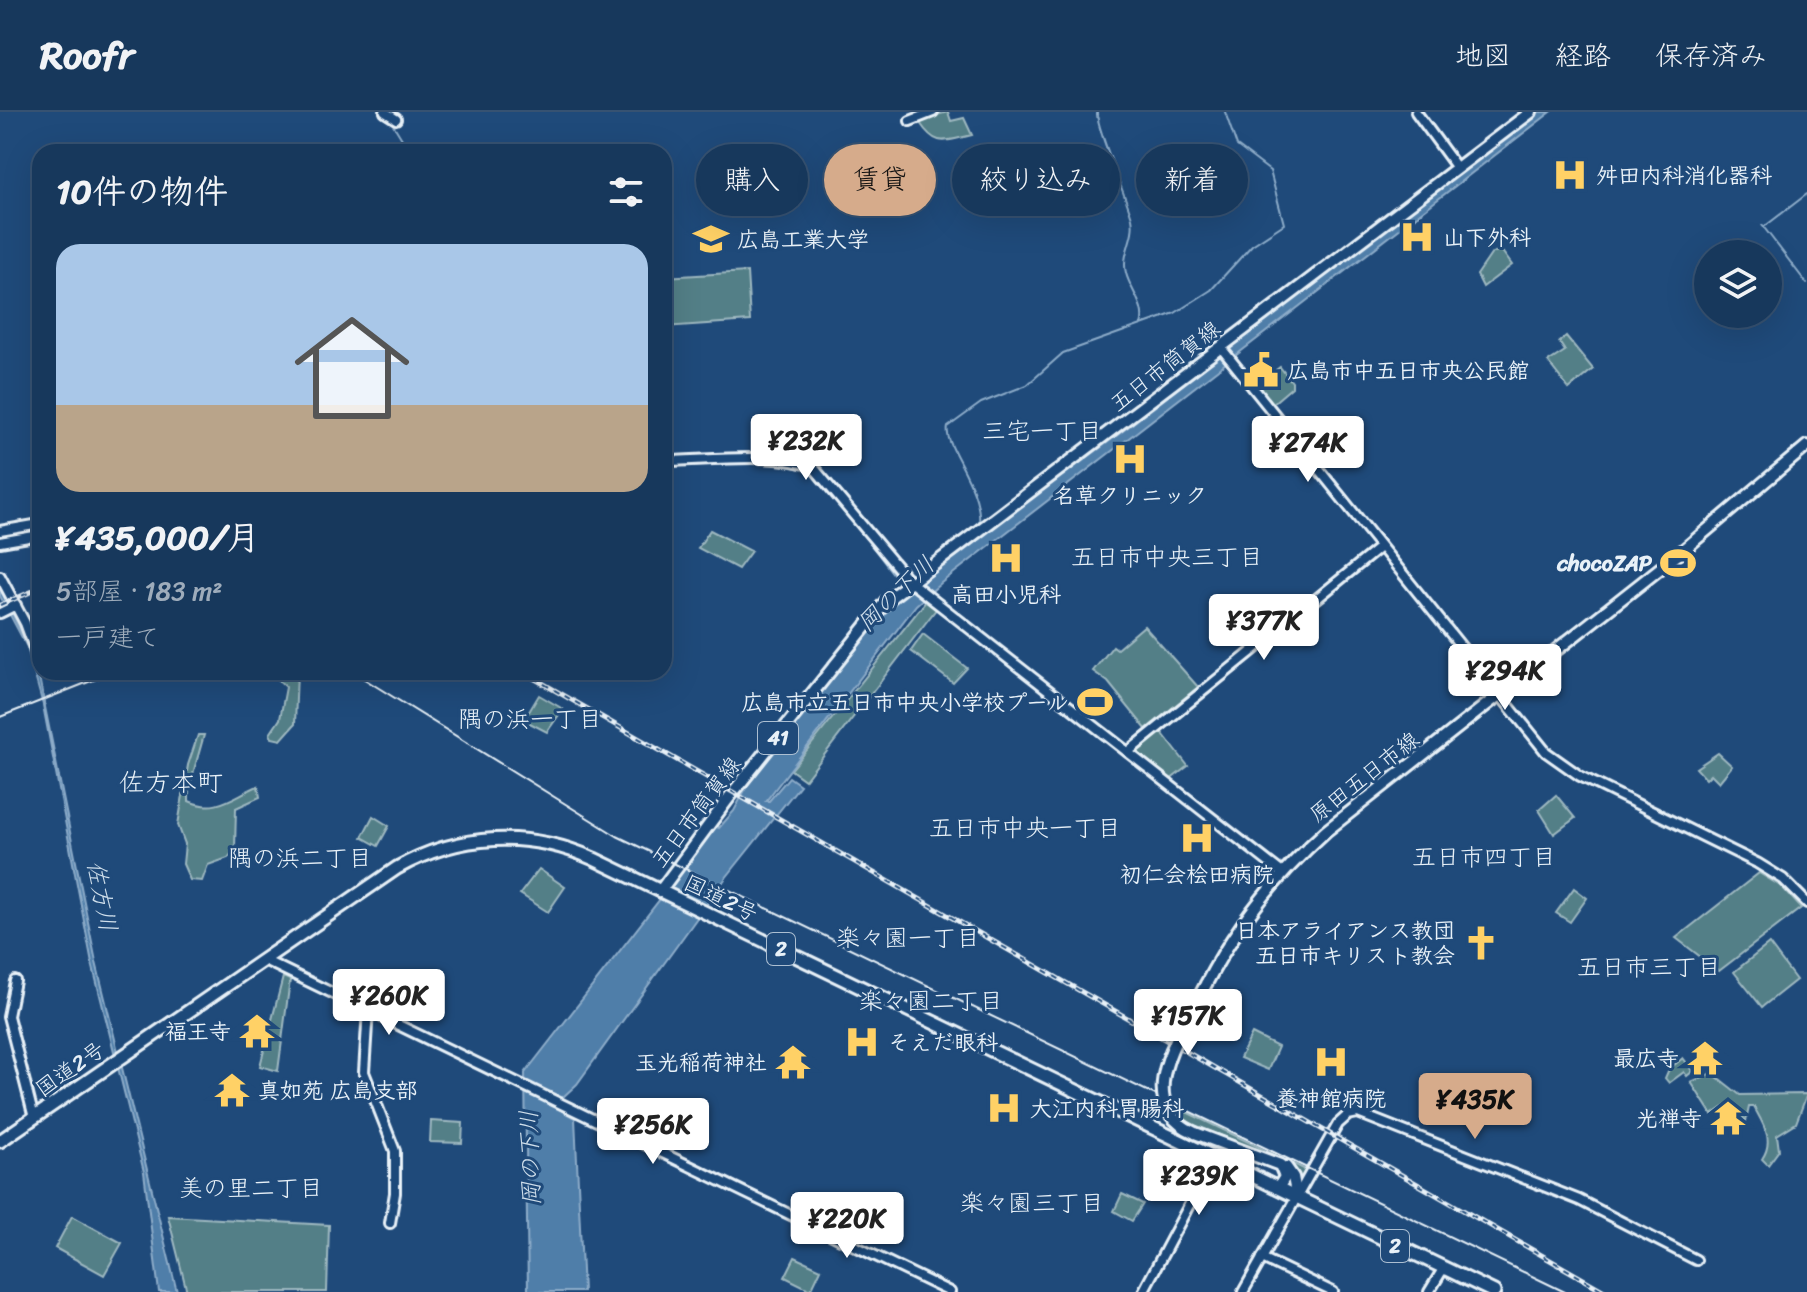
<!DOCTYPE html>
<html lang="ja">
<meta charset="utf-8">
<style>
:root{--surface:#17385c;--page:#203f62;--text:#f1f3f6;--muted:#9eacbb;--line:#365272;--accent:#d6ab8b}
body{margin:0;font-family:Sriracha,"Klee One",sans-serif;background:var(--page);color:var(--text);height:100vh;display:flex;flex-direction:column;font-size:30px;white-space:nowrap}
*{box-sizing:border-box;margin:0}
p{font-size:26px;color:var(--muted)}
.icon{flex:none;width:44px;height:44px;fill:none;stroke:currentColor;stroke-width:2;stroke-linecap:round;stroke-linejoin:round}
.map{position:relative;flex:1;overflow:hidden}
.side{position:absolute;left:32px;top:32px;width:640px;height:536px;display:flex;flex-direction:column;background:var(--surface);border-radius:24px;box-shadow:0 8px 32px #0002,0 0 0 2px var(--line)}
.side>*{flex:none}
.banner{position:absolute;left:696px;top:32px;width:760px;height:72px;display:flex;gap:16px}
.controls{position:absolute;left:1694px;top:128px;display:grid;gap:16px}
.controls a{display:grid;place-items:center;width:88px;height:88px;border-radius:50%;background:var(--surface);box-shadow:0 8px 32px #0002,0 0 0 2px var(--line);font-size:40px}
.price{position:absolute;translate:-50% -68px;padding:0 18px;border-radius:8px;background:#fff;color:#222;font-size:26px;line-height:52px;filter:drop-shadow(0 2px 4px #0008)}
.price::after{content:'';position:absolute;left:50%;top:48px;width:24px;height:18px;margin-left:-12px;background:inherit;clip-path:polygon(0 0,100% 0,50% 100%)}
.price.current{background:var(--accent);color:#111}
ul{padding:0;list-style:none}
li{display:grid;align-content:center;gap:16px;height:424px;padding:0 24px}
li+li{border-top:2px solid var(--line)}
li span{display:grid;place-items:center;height:248px;border-radius:24px;color:#555}
li>.icon{margin-inline-start:auto}
span .icon{width:144px;height:144px;fill:#fffc;stroke-width:1}
li b{font-size:34px}
h2{display:flex;justify-content:space-between;align-items:center;height:96px;padding:0 24px;font-size:34px}
.pill{padding:0 28px;border-radius:36px;background:var(--surface);box-shadow:0 8px 32px #0002,0 0 0 2px var(--line);font-size:28px;line-height:72px}
.pill.current{background:var(--accent);color:#111}
header{display:flex;align-items:center;gap:48px;box-sizing:border-box;height:112px;padding:0 40px;background:var(--surface);border-bottom:2px solid var(--line)}
header strong{font-size:38px}
nav{display:flex;gap:44px;margin-inline-start:auto;font-size:28px}
.map>svg:first-child{display:block}
.green{fill:#537f87;stroke:#9eb8c0;stroke-width:2}
.water{fill:#507ea9;stroke:#8dacc9;stroke-width:2}
.lines{fill:none;stroke-linecap:round;stroke-linejoin:round}
.stream{stroke:#8dacc9;stroke-width:2}
.minor-casing{stroke:#e8f1f8;stroke-width:14}
.major-casing{stroke:#e8f1f8;stroke-width:16}
.highway-casing{stroke:#e8f1f8;stroke-width:17}
.minor{stroke:#1f4a7a;stroke-width:8}
.major{stroke:#1f4a7a;stroke-width:10}
.highway{stroke:#1f4a7a;stroke-width:11}
.tram{stroke:#e8f1f8;stroke-width:2}
.rail-casing{stroke:#e8f1f8;stroke-width:5}
.rail{stroke:#1f4a7a;stroke-width:2;stroke-dasharray:6;stroke-linecap:butt}
.major-bridge-casing{stroke:#e8f1f8;stroke-width:16;stroke-linecap:butt}
.major-bridge{stroke:#1f4a7a;stroke-width:10}
.labels{text-anchor:middle;dominant-baseline:central;stroke-width:6;stroke-linejoin:round;paint-order:stroke}
.shield{fill:#1f4a7a;stroke:#acbfd2;stroke-width:2}
.shield-label{font-size:20px;font-weight:bold;fill:#e8f1f8}
.poi-label{font-size:22px;font-weight:bold;fill:#e8f1f8;stroke:#1f4a7a;text-anchor:start}
.street-label{font-size:22px;fill:#e8f1f8;stroke:#1f4a7a}
.neighbourhood-label{font-size:24px;fill:#e8f1f8;stroke:#1f4a7a}
.water-label{font-size:24px;font-style:italic;fill:#d1e0ec;stroke:#1f4a7a}
.quarter-label{font-size:26px;fill:#e8f1f8;stroke:#1f4a7a}
</style>
<header>
<strong>Roofr</strong>
<nav><a>地図</a><a>経路</a><a>保存済み</a></nav>
</header>
<div class="map">
<svg width="1807" height="1180" viewBox="0 0 1807 1180">
<rect width="100%" height="100%" fill="#1f4a7a"/>
<filter id="ink" filterUnits="userSpaceOnUse"><feTurbulence type="fractalNoise" baseFrequency=".0125" numOctaves="2"/><feDisplacementMap in="SourceGraphic" scale="16" xChannelSelector="R" yChannelSelector="G"/><feConvolveMatrix kernelMatrix="1 2 1 2 8 2 1 2 1" color-interpolation-filters="sRGB"/></filter>
<g filter="url(#ink)">
<g class="green">
<path d="M948 0 951 9 964 6 972 23C944 29 937 36 920 11L921 7Z"/>
<polygon points="1501,138 1512,153 1483,175 1477,163 1492,141"/>
<polygon points="747,160 750,209 664,215 664,165"/>
<polygon points="1566,224 1593,257 1569,277 1548,250 1565,239 1559,230"/>
<polygon points="1280,255 1292,270 1292,275 1272,292 1257,273"/>
<polygon points="710,418 751,439 738,457 698,436"/>
<polygon points="927,488 937,496 805,668 791,658"/>
<polygon points="1144,514 1198,575 1146,617 1108,570 1093,559 1113,534 1117,537"/>
<polygon points="923,522 967,556 953,571 911,539"/>
<polygon points="270,560 297,560 295,612 281,628 272,626 270,622 280,607 286,575"/>
<polygon points="539,583 563,597 547,620 524,608"/>
<polygon points="1160,618 1188,654 1170,668 1135,639"/>
<path d="M198 623H204L189 676V689C217 702 233 684 258 674L260 685 236 696 235 737 228 746 208 753 202 769 190 768 183 752 185 732 178 713 188 653Z"/>
<polygon points="1718,641 1732,654 1719,670 1711,662 1706,667 1696,656"/>
<polygon points="1556,683 1575,706 1554,722 1539,698"/>
<polygon points="373,704 389,714 378,734 362,725"/>
<polygon points="539,757 565,775 548,800 520,782"/>
<polygon points="1759,761 1782,775 1801,796 1719,859 1676,826"/>
<polygon points="1574,776 1587,786 1570,810 1556,801"/>
<polygon points="1769,832 1796,868 1762,895 1734,860"/>
<polygon points="283,865 290,868 278,959 260,954"/>
<polygon points="1252,922 1278,935 1268,958 1240,946"/>
<polygon points="1667,944 1674,953 1683,946 1693,959 1687,964 1684,960 1669,971 1665,966 1669,957 1661,947"/>
<path d="M1712 961 1740 983 1807 982 1796 1011 1777 1023 1779 1038 1768 1053 1762 1047C1775 1028 1763 1012 1754 995H1749L1746 1009 1732 990 1712 1003 1691 970Z"/>
<polygon points="1172,993 1308,1059 1300,1073 1289,1052 1281,1047 1182,1008 1183,1005"/>
<polygon points="431,1009 463,1011 462,1031 430,1030"/>
<polygon points="1122,1082 1143,1092 1132,1109 1114,1099"/>
<polygon points="72,1104 122,1131 104,1163 55,1136"/>
<polygon points="168,1104 329,1113 327,1180 187,1180"/>
<polygon points="795,1145 821,1157 811,1178 785,1165"/>
</g>
<g class="water">
<polygon points="1537,0 1551,0 941,471 916,493 766,689 769,689 789,665 800,673 725,767 577,972 562,986 562,999 575,1006 583,1180 528,1180 525,961 716,715 719,716 734,699 747,674 841,553 902,483 1115,325"/>
<polygon points="0,477 36,550 96,850 177,1180 159,1180 144,1060 92,851 43,593 27,535 0,484"/>
</g>
<g class="lines">
<g class="stream">
<path d="M1097 0C1095 13 1126 84 1132 106 1136 125 1121 141 1126 161 1130 178 1147 195 1141 213"/>
<polyline points="391,9 410,40"/>
<polyline points="1762,113 1807,172"/>
<polyline points="1764,115 1807,82"/>
<path d="M665 353C704 354 787 344 816 364"/>
<polyline points="846,400 900,471"/>
<path d="M979 413C983 374 943 334 948 315L981 291 1027 273 1063 241 1175 201 1211 178 1252 133 1284 112 1270 59 1237 34 1225 0"/>
</g>
<g class="minor-casing">
<g id="minor">
<polyline points="385,0 396,7"/>
<polyline points="1416,0 1457,56"/>
<polyline points="910,9 933,0"/>
<polyline points="1222,237 1546,640 1580,664 1757,751 1783,767 1807,791"/>
<path d="M664 349C702 349 785 339 814 356L909 469 1281 760"/>
<polyline points="0,419 40,412"/>
<polyline points="0,430 40,423"/>
<polyline points="0,464 25,511 38,547"/>
<polyline points="0,501 16,493"/>
<polyline points="1128,640 1379,436"/>
<polyline points="264,848 950,1180"/>
<polyline points="15,869 8,904 34,1006"/>
<polyline points="368,897 364,960 395,1039 395,1081 390,1111"/>
<polyline points="1262,1146 1333,1180"/>
<polyline points="1143,1180 1214,1046"/>
<polyline points="1243,1180 1338,1012 1348,1003 1358,1001 1579,1088 1696,1148"/>
<polyline points="1429,1180 1443,1157"/>
</g>
</g>
<g class="major-casing">
<g id="major">
<polyline points="660,779 731,683 886,489 1531,0"/>
<path d="M1206 872C1237 812 1276 764 1326 719L1681 440 1807 334"/>
<polyline points="1195,1021 1280,1053 1285,1065 1278,1076"/>
<polyline points="1286,1055 1293,1065 1297,1086"/>
</g>
</g>
<g class="highway-casing">
<path id="highway" d="M0 1029 397 756C459 721 529 718 594 747L1494 1180"/>
</g>
<use href="#minor" class="minor"/>
<use href="#major" class="major"/>
<use href="#highway" class="highway"/>
<g class="tram">
<polyline points="353,560 617,724 1565,1180"/>
<polyline points="0,605 114,560"/>
</g>
<g class="rail-casing">
<g id="rail">
<polyline points="0,493 40,476"/>
<polyline points="523,560 1606,1180"/>
</g>
</g>
<use href="#rail" class="rail"/>
<g class="major-bridge-casing">
<path id="major-bridge" d="M1195 1021C1127 991 1184 916 1206 872"/>
</g>
<use href="#major-bridge" class="major-bridge"/>
</g>
</g>
<defs>
<g id="hospital-bare" transform="scale(2.76)"><path d="M-5-5h3v3.5h4V-5h3V5h-3V1.5h-4V5h-3Z" fill="#ffd166" stroke="#1f4a7a" stroke-width="2.5" paint-order="stroke"/></g>
<g id="university-bare" transform="scale(2.76)"><path d="M0-5L7-2L0 1L-7-2ZM-4 1L0 2.5L4 1V4Q0 6-4 4Z" fill="#ffd166" stroke="#1f4a7a" stroke-width="2.5" paint-order="stroke"/></g>
<g id="civic-bare" transform="scale(2.76)"><path d="M-.6-6.5H3V-4.5H.6V-3L4-1V1h2V6H-6V1h2V-1L-.6-3ZM-1.2 2.5V6h2.4V2.5Z" fill="#ffd166" stroke="#1f4a7a" stroke-width="2.5" paint-order="stroke"/></g>
<g id="stadium-bare" transform="scale(2.76)"><path d="M0-5a6.5 5 0 1 0 0 10a6.5 5 0 1 0 0-10ZM-3.5-1.8h7v3.6h-7Z" fill="#ffd166" stroke="#1f4a7a" stroke-width="2.5" paint-order="stroke"/></g>
<g id="church-bare" transform="scale(2.76)"><path d="M-1.2-6h2.4v3.5h3.3v2.4h-3.3V6h-2.4V-.1h-3.3v-2.4h3.3Z" fill="#ffd166" stroke="#1f4a7a" stroke-width="2.5" paint-order="stroke"/></g>
<g id="temple-bare" transform="scale(2.76)"><path d="M0-6L5-2H3V0L6.5 2.5H4V6H1.5V3h-3V6H-4V2.5H-6.5L-3 0V-2H-5Z" fill="#ffd166" stroke="#1f4a7a" stroke-width="2.5" paint-order="stroke"/></g>
</defs>
<g fill-rule="evenodd">
<use href="#hospital-bare" x="1570" y="63"/>
<use href="#hospital-bare" x="1417" y="125"/>
<use href="#university-bare" x="711" y="127"/>
<use href="#civic-bare" x="1261" y="258"/>
<use href="#hospital-bare" x="1130" y="347"/>
<use href="#hospital-bare" x="1006" y="446"/>
<use href="#stadium-bare" x="1678" y="451"/>
<use href="#stadium-bare" x="1095" y="590"/>
<use href="#hospital-bare" x="1197" y="726"/>
<use href="#church-bare" x="1481" y="831"/>
<use href="#temple-bare" x="257" y="919"/>
<use href="#hospital-bare" x="862" y="930"/>
<use href="#temple-bare" x="1705" y="946"/>
<use href="#temple-bare" x="793" y="950"/>
<use href="#hospital-bare" x="1331" y="950"/>
<use href="#temple-bare" x="232" y="978"/>
<use href="#hospital-bare" x="1004" y="996"/>
<use href="#temple-bare" x="1728" y="1006"/>
</g>
<g class="labels">
<g class="shield">
<rect x="758" y="610" width="40" height="32" rx="6"/>
<rect x="767" y="821" width="28" height="32" rx="6"/>
<rect x="1381" y="1118" width="28" height="32" rx="6"/>
</g>
<g class="shield-label">
<text x="778" y="626">41</text>
<text x="781" y="837">2</text>
<text x="1395" y="1134">2</text>
</g>
<g class="poi-label">
<text x="1596" y="63">舛田内科消化器科</text>
<text x="1443" y="125">山下外科</text>
<text x="737" y="127">広島工業大学</text>
<text x="1287" y="258">広島市中五日市央公民館</text>
<text x="1130" y="383" text-anchor="middle">名草クリニック</text>
<text x="1652" y="451" text-anchor="end">chocoZAP</text>
<text x="1006" y="482" text-anchor="middle">高田小児科</text>
<text x="1069" y="590" text-anchor="end">広島市立五日市中央小学校プール</text>
<text x="1197" y="762" text-anchor="middle">初仁会桧田病院</text>
<text x="1455" y="818" text-anchor="end">日本アライアンス教団<tspan x="1455" dy="25">五日市キリスト教会</tspan></text>
<text x="231" y="919" text-anchor="end">福王寺</text>
<text x="888" y="930">そえだ眼科</text>
<text x="1679" y="946" text-anchor="end">最広寺</text>
<text x="767" y="950" text-anchor="end">玉光稲荷神社</text>
<text x="258" y="978">真如苑 広島支部</text>
<text x="1331" y="986" text-anchor="middle">養神館病院</text>
<text x="1030" y="996">大江内科胃腸科</text>
<text x="1702" y="1006" text-anchor="end">光禅寺</text>
</g>
<g class="street-label">
<text transform="translate(1165 254) rotate(-38)">五日市筒賀線</text>
<text transform="translate(1364 665) rotate(-38)">原田五日市線</text>
<text transform="translate(696 700) rotate(-53)">五日市筒賀線</text>
<text transform="translate(721 786) rotate(26)">国道2号</text>
<text transform="translate(70 957) rotate(-35)">国道2号</text>
</g>
<g class="neighbourhood-label">
<text x="1042" y="319">三宅一丁目</text>
<text x="1167" y="445">五日市中央三丁目</text>
<text x="530" y="607">隅の浜一丁目</text>
<text x="1025" y="716">五日市中央一丁目</text>
<text x="1484" y="745">五日市四丁目</text>
<text x="300" y="746">隅の浜二丁目</text>
<text x="908" y="826">楽々園一丁目</text>
<text x="1649" y="855">五日市三丁目</text>
<text x="931" y="889">楽々園二丁目</text>
<text x="251" y="1076">美の里二丁目</text>
<text x="1032" y="1091">楽々園三丁目</text>
</g>
<g class="water-label">
<text transform="translate(896 482) rotate(-44)">岡の下川</text>
<text transform="translate(102 784) rotate(79)">佐方川</text>
<text transform="translate(530 1046) rotate(-92)">岡の下川</text>
</g>
<g class="quarter-label">
<text x="171" y="670">佐方本町</text>
</g>
</g>
</svg>
<div class="controls">
<a><svg class="icon" aria-label="layers" viewBox="0 0 24 24"><path d="M12 4l9 5-9 5-9-5zM3 14l9 5 9-5"/></svg></a>
</div>
<b class="price" style="left:806px;top:370px">¥232K</b>
<b class="price" style="left:1308px;top:372px">¥274K</b>
<b class="price" style="left:1264px;top:550px">¥377K</b>
<b class="price" style="left:1505px;top:600px">¥294K</b>
<b class="price" style="left:389px;top:925px">¥260K</b>
<b class="price" style="left:1188px;top:945px">¥157K</b>
<b class="price current" style="left:1475px;top:1029px">¥435K</b>
<b class="price" style="left:653px;top:1054px">¥256K</b>
<b class="price" style="left:1199px;top:1105px">¥239K</b>
<b class="price" style="left:847px;top:1148px">¥220K</b>
<div class="banner">
<a class="pill">購入</a>
<a class="pill current">賃貸</a>
<a class="pill">絞り込み</a>
<a class="pill">新着</a>
</div>
<section class="side">
<h2>10件の物件<svg class="icon" aria-label="filters" viewBox="0 0 24 24"><path d="M4 7h16M4 17h16"/><circle cx="9" cy="7" r="2"/><circle cx="15" cy="17" r="2"/></svg></h2>
<ul>
<li><span style="background:linear-gradient(#a9c7e8 65%,#b9a48a 0)"><svg class="icon" aria-label="home" viewBox="0 0 24 24"><path d="M3 11l9-7 9 7M6 9v11h12V9"/></svg></span><div><b>¥435,000/月</b><p>5部屋 · 183 m²</p><p>一戸建て</p></div></li>
</ul>
</section>
</div>
